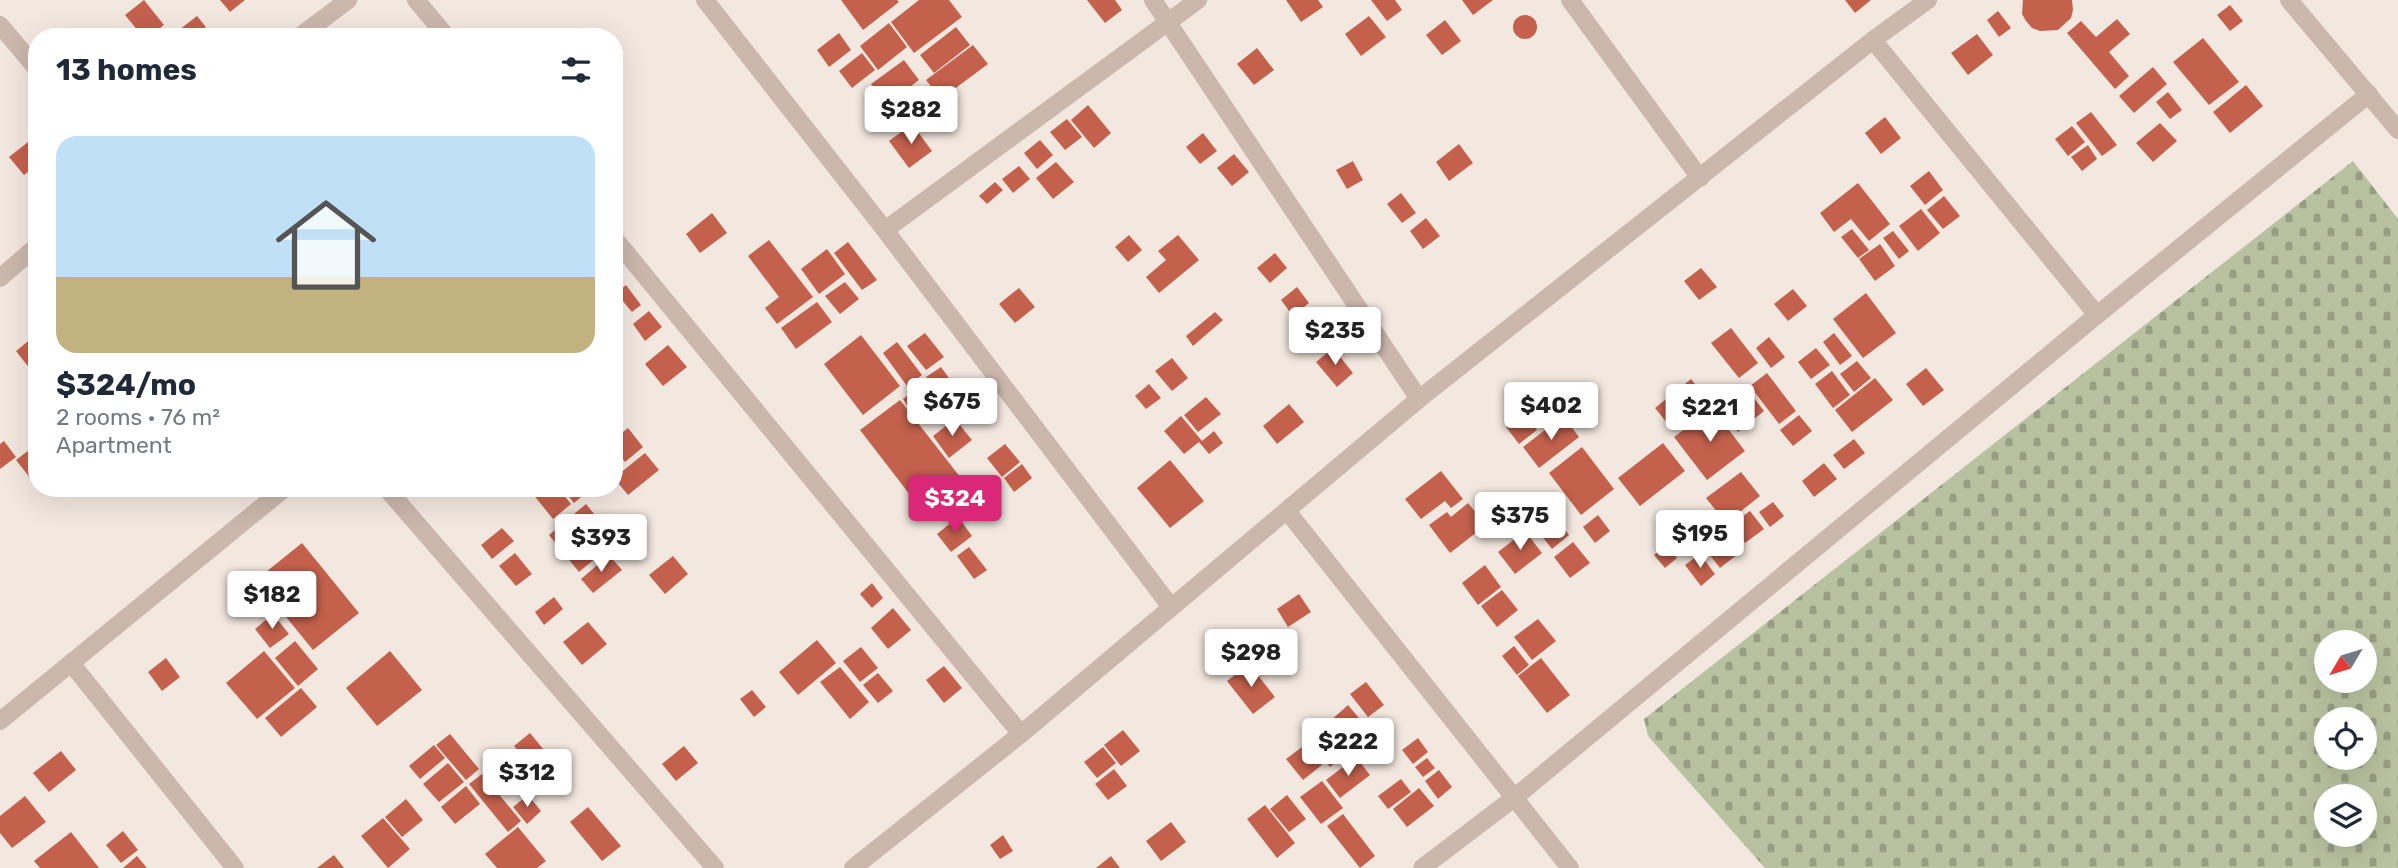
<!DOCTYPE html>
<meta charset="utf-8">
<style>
:root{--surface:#fff;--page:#f2f2f3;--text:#1f2937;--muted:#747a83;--accent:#db2777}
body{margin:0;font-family:Rubik,sans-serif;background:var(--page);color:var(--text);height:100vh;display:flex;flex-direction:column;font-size:26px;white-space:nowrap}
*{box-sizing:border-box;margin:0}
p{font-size:23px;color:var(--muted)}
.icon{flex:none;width:38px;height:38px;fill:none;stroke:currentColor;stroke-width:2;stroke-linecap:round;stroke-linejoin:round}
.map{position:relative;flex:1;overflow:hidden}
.panel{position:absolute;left:28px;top:28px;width:595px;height:469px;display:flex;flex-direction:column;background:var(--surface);border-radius:28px;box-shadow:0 7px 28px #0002}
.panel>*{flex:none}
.needle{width:46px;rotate:232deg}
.fabs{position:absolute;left:2314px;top:630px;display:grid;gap:14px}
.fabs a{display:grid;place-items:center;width:63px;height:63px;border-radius:50%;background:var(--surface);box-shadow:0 7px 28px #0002;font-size:35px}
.price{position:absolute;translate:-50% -60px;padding:0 16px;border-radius:7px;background:#fff;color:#222;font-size:23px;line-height:46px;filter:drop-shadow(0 2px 4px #0008)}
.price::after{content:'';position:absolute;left:50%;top:42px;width:21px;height:16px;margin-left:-10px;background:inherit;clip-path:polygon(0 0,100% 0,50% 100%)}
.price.selected{background:var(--accent);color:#fff}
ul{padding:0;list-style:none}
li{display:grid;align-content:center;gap:14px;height:371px;padding:0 28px}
li span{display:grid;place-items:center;height:217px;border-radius:21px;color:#555}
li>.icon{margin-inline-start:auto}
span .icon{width:126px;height:126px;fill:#fffc;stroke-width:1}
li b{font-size:30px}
h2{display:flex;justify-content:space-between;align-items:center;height:84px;padding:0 28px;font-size:30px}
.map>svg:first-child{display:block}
.cemetery{fill:url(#cemetery-stones);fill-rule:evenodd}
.building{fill:#c3614d}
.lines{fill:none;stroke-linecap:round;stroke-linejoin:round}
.minor{stroke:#cbb7ac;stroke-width:18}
</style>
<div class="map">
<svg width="2398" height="868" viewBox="0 0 2398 868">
<defs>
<pattern id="cemetery-stones" width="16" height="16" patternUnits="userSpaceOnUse" patternTransform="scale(1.75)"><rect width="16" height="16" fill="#b9c2a0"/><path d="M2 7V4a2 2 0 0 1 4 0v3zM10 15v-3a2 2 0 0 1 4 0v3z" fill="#979e83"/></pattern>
</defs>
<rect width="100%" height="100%" fill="#f3e8e0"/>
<path class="cemetery" d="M2353 161 2398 219V868H1765L1648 736 1644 719ZM2326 642H2364V681H2326ZM2326 719H2364V758H2326ZM2326 796H2364V835H2326Z"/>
<g class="building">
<polygon points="144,0 164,25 149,37 143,37 125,15"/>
<polygon points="220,0 245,0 230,12"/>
<polygon points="841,0 897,0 899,2 863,30"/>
<polygon points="919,0 949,0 962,17 914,53 891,22"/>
<polygon points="1087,0 1115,0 1122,10 1105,23"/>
<polygon points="1286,0 1318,0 1323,7 1301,22"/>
<polygon points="1371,0 1395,0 1402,10 1387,21"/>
<polygon points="1462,0 1493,0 1473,15"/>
<polygon points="1845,0 1871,0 1855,13"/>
<polygon points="2023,0 2072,0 2073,10 2071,18 2058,30 2040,31 2032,28 2026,21 2022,14"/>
<polygon points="2230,5 2243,21 2230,31 2217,15"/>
<polygon points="1998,11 2011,28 1999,37 1987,20"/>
<circle cx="1525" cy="27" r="12"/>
<polygon points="197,16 206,27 194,37 170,37"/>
<polygon points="1369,16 1386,37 1361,56 1345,34"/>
<polygon points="2117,19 2130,34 2109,52 2129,76 2115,89 2067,33 2081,21 2096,37"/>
<polygon points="1445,20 1461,41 1442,55 1426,35"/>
<polygon points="889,23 907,47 878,70 860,46"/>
<polygon points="956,27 970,45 934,73 920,55"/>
<polygon points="839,33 851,50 829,67 817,50"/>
<polygon points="1977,34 1993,55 1968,75 1951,53"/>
<polygon points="2203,38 2239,82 2209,105 2173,62"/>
<polygon points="973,45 988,64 941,99 926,80"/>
<polygon points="1257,48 1274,70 1254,85 1237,64"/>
<polygon points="862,53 875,70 852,88 839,71"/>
<polygon points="904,60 919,80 886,105 871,84"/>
<polygon points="2153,67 2167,84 2134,113 2119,96"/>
<polygon points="2246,85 2263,106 2230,133 2213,112"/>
<polygon points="922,92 939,114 927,123 910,101"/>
<polygon points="2168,92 2182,110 2170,119 2156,102"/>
<polygon points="1088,105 1111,133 1094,148 1071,120"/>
<polygon points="2091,112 2117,145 2102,156 2076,123"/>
<polygon points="1885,117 1901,138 1881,154 1865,133"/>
<polygon points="1067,119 1082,137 1065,150 1050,132"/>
<polygon points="2160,123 2177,141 2153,162 2136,143"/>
<polygon points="912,124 932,151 909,168 889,141"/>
<polygon points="2072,126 2085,142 2068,156 2055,139"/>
<polygon points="1203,133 1217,151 1200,164 1186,147"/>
<polygon points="37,135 37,165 24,175 9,157"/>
<polygon points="1040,140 1053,155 1037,169 1024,153"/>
<polygon points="1459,144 1473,163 1449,181 1436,162"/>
<polygon points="2088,145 2097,159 2082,171 2071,157"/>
<polygon points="1234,154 1249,172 1232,186 1217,168"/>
<polygon points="1353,161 1363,180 1347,189 1336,170"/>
<polygon points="1056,162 1074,182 1053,199 1036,178"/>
<polygon points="1019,166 1030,179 1013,193 1002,179"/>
<polygon points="1929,171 1943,190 1925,205 1910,186"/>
<polygon points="995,182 1003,190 987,204 979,196"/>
<polygon points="1858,183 1890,224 1869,241 1851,219 1834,232 1820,213"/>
<polygon points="1401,193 1416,213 1402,223 1387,204"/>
<polygon points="1944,196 1960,216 1943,229 1927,210"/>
<polygon points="1921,209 1940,233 1918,251 1899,226"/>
<polygon points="712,213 727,233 700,253 686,234"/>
<polygon points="1426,218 1440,236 1423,249 1410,231"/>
<polygon points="1852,229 1869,250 1858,258 1841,237"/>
<polygon points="1893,231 1909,251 1899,259 1883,238"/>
<polygon points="1129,235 1142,250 1128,262 1115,247"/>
<polygon points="1178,235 1199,260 1159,293 1146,277 1166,260 1158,251"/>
<polygon points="769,240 813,297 777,324 765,308 779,297 748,256"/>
<polygon points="848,242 877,280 862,290 834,253"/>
<polygon points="1880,244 1895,266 1875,281 1859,259"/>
<polygon points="827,249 845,274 819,294 801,269"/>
<polygon points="1275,253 1287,268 1270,283 1257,268"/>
<polygon points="1701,268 1717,287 1699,300 1684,281"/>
<polygon points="845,282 859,299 840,314 825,296"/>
<polygon points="626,285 641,305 632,312 616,293"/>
<polygon points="1297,287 1309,303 1293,316 1281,300"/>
<polygon points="1019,288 1035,307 1015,323 999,304"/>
<polygon points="1793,289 1807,306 1788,321 1774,304"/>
<polygon points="1866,293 1896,333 1863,358 1833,319"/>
<polygon points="817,302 832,322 796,349 781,328"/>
<polygon points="649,311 662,327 645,341 633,324"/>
<polygon points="1215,312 1223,320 1193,346 1186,336"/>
<polygon points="1731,328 1758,363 1739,378 1711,343"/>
<polygon points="925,333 944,357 926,370 907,346"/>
<polygon points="1834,333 1852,356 1840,365 1823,342"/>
<polygon points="37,334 37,378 16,351"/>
<polygon points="861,335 900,386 863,415 824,364"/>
<polygon points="1769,337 1785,357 1771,368 1756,348"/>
<polygon points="897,342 922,375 907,386 883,353"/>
<polygon points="668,345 687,367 663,386 645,364"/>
<polygon points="1333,348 1353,373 1337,387 1316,362"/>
<polygon points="1816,348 1830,365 1811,379 1798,362"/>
<polygon points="1172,358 1188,378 1172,391 1155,371"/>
<polygon points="1857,361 1871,378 1854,392 1840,374"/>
<polygon points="941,367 951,381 937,391 926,377"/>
<polygon points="1926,368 1944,390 1923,406 1906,384"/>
<polygon points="1832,371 1850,395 1833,408 1815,384"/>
<polygon points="1767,373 1796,411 1779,424 1750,386"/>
<polygon points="1875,378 1893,400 1852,432 1835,410"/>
<polygon points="1691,379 1708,400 1672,429 1655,408"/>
<polygon points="925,382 936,396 913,414 903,399"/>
<polygon points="1149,384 1161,398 1146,409 1135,396"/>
<polygon points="1747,389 1764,411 1738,432 1720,409"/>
<polygon points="1206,397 1221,414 1198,432 1184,415"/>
<polygon points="900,400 964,482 924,513 860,430"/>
<polygon points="1289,404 1304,422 1277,444 1263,426"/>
<polygon points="1712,408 1745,451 1707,480 1674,437"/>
<polygon points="1523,413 1537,430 1519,444 1506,427"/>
<polygon points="1799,415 1812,431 1793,446 1780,430"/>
<polygon points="1181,416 1202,441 1214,431 1223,443 1209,454 1199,442 1184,454 1164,431"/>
<polygon points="1563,416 1579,437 1539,468 1523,447"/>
<polygon points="955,419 972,440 949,458 933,436"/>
<polygon points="628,428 643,447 625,462 614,449 614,439"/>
<polygon points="1854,439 1865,453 1844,469 1833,455"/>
<polygon points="4,441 16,457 0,469 0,444"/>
<polygon points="1663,443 1685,471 1640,506 1618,478"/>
<polygon points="37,444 37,481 34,483 16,460"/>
<polygon points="1005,444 1020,462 1002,477 987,458"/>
<polygon points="1582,447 1614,489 1581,515 1549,473"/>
<polygon points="614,453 623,464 614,471"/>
<polygon points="645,453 659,470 628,495 614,478"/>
<polygon points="1170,460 1204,501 1170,528 1137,488"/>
<polygon points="1824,463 1837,479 1814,497 1802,481"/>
<polygon points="1022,464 1032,478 1014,492 1004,478"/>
<polygon points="1441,471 1463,499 1451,508 1445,501 1421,519 1405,499"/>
<polygon points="1741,472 1760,496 1726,523 1706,498"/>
<polygon points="528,488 558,488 571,504 553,519"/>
<polygon points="562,488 592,488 574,503"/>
<polygon points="1535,492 1552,513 1536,526 1519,505"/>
<polygon points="1773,502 1784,516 1770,527 1759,512"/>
<polygon points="1468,503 1486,525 1450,553 1429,525 1447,512 1451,517"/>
<polygon points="586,504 616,541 579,572 549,535"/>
<polygon points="1750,511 1764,529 1745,543 1731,525"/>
<polygon points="1598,515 1610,531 1595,543 1583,527"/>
<polygon points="1555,516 1569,535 1552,549 1537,530"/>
<polygon points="958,517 972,536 951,552 937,534"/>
<polygon points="1688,524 1699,538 1681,552 1670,538"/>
<polygon points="502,528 514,541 492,559 481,545"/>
<polygon points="1525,531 1542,553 1515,574 1498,552"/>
<polygon points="1724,535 1738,554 1720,568 1705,549"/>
<polygon points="1573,542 1590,563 1570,578 1554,557"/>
<polygon points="302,543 359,613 313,650 256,580"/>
<polygon points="1667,545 1677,558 1665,568 1654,555"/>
<polygon points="969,547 987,570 974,579 957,556"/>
<polygon points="515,553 532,574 516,586 499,566"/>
<polygon points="1700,554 1715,574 1701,586 1685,565"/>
<polygon points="609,555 622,570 593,593 581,579"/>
<polygon points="673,556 688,574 665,594 649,575"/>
<polygon points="1485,565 1501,587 1478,605 1462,583"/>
<polygon points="872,583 883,598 872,608 860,594"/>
<polygon points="1502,590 1518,610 1497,627 1481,606"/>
<polygon points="1299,594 1311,612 1288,627 1277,609"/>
<polygon points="554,597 563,609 544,625 535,612"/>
<polygon points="893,608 911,630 888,649 871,628"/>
<polygon points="273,614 289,634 270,648 255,629"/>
<polygon points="1538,619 1556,641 1532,660 1514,637"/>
<polygon points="588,622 607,644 582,665 563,642"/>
<polygon points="817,640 836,663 798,695 779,672"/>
<polygon points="295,641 318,669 298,686 275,658"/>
<polygon points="1514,646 1529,665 1517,675 1502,656"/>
<polygon points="861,647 878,668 860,682 843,661"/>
<polygon points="264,651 295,688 257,719 226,683"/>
<polygon points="390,651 422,690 377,726 346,688"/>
<polygon points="166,658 180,677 162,691 148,672"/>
<polygon points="1541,658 1570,695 1547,713 1518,676"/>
<polygon points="1249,664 1275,697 1253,714 1227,681"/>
<polygon points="944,666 962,688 944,703 926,680"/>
<polygon points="840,667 869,702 850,719 820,682"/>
<polygon points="878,673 893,691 878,703 863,685"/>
<polygon points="1366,682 1384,705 1368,717 1350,694"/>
<polygon points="301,688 317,707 281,737 265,718"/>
<polygon points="752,690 766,707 754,717 740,699"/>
<polygon points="1348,705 1363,723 1343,739 1329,722"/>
<polygon points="1323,723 1347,754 1330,767 1306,737"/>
<polygon points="1123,730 1140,751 1121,766 1104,745"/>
<polygon points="530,733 544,750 529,763 514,746"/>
<polygon points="450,734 479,769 466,780 436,745"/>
<polygon points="1418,738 1428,752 1413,764 1402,750"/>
<polygon points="1306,744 1322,765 1303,780 1286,759"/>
<polygon points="434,745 445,758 420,779 409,766"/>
<polygon points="684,746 698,763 676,781 662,764"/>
<polygon points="1103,747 1116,763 1097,778 1084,762"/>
<polygon points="61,751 76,770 49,792 33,773"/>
<polygon points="1356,757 1370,775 1340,798 1326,780"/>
<polygon points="1427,758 1435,768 1423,777 1415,767"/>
<polygon points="448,763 464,782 439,802 423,784"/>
<polygon points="1114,769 1127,786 1108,800 1095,784"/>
<polygon points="1439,770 1452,787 1438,799 1425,781"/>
<polygon points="482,774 521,821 508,832 469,784"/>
<polygon points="1401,779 1411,792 1388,809 1378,796"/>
<polygon points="1322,781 1343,808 1321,824 1300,797"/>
<polygon points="466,786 480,804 455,824 441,807"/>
<polygon points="1419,788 1434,806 1407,827 1393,809"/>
<polygon points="528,795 541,811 527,824 513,807"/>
<polygon points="1287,795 1306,819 1289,832 1270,809"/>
<polygon points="25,796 46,822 12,848 0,833 0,816"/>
<polygon points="406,799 423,820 402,837 385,817"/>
<polygon points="1265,805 1295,843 1277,858 1247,819"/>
<polygon points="588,807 621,846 602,861 570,822"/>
<polygon points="1343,814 1375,856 1360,868 1327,826"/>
<polygon points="383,818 410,849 388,868 361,836"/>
<polygon points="1171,822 1186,842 1161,861 1146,841"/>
<polygon points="518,827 546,861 537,868 497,868 485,854"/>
<polygon points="123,831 138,850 121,863 106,845"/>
<polygon points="71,832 99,868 40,868 34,861"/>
<polygon points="1003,835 1013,851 1000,859 990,845"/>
<polygon points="334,855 344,868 317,868"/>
<polygon points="137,856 147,868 123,868"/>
<polygon points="1111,856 1120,868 1096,868"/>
</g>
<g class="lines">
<g class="minor">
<polyline points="416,0 447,37"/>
<polyline points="705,0 885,230 1171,607"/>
<polyline points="1153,0 1419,399"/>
<polyline points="1570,0 1700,178"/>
<polyline points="2289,0 2398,130"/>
<polyline points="0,25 37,69"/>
<polyline points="299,37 348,0"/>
<polyline points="1873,40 2097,315"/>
<polyline points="885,230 1198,0"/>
<polyline points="614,238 1021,734"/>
<polyline points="0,278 37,246"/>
<polyline points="386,488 715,868"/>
<polyline points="1287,511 1570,868"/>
<polyline points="71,663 235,868"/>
<polyline points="0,721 285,488"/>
<polyline points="853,868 1021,734 1419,399 1873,40 1928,0"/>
<polyline points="1422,868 1514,798 2097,315 2369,94"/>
</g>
</g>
</svg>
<div class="fabs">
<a><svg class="needle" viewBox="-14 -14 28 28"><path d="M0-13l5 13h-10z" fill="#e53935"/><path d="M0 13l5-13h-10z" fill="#747a83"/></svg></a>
<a><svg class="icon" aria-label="locate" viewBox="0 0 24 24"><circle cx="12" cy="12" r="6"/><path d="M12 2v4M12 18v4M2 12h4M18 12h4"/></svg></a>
<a><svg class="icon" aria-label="layers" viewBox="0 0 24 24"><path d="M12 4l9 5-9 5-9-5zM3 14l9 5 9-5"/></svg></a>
</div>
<b class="price" style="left:911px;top:146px">$282</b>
<b class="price" style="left:1335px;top:367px">$235</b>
<b class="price" style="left:952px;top:438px">$675</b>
<b class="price" style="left:1551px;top:442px">$402</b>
<b class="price" style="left:1710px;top:444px">$221</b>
<b class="price selected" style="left:955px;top:535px">$324</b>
<b class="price" style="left:1520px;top:552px">$375</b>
<b class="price" style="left:1700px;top:570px">$195</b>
<b class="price" style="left:601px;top:574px">$393</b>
<b class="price" style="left:272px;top:631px">$182</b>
<b class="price" style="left:1251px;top:689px">$298</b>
<b class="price" style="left:1348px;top:778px">$222</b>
<b class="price" style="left:527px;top:809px">$312</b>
<section class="panel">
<h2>13 homes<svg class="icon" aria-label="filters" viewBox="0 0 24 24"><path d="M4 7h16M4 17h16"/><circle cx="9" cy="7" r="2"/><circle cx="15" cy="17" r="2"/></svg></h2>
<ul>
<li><span style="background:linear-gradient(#bfe0f5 65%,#c2b280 0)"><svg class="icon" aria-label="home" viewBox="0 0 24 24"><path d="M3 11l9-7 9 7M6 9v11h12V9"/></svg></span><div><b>$324/mo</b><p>2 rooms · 76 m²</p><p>Apartment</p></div></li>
</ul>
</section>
</div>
